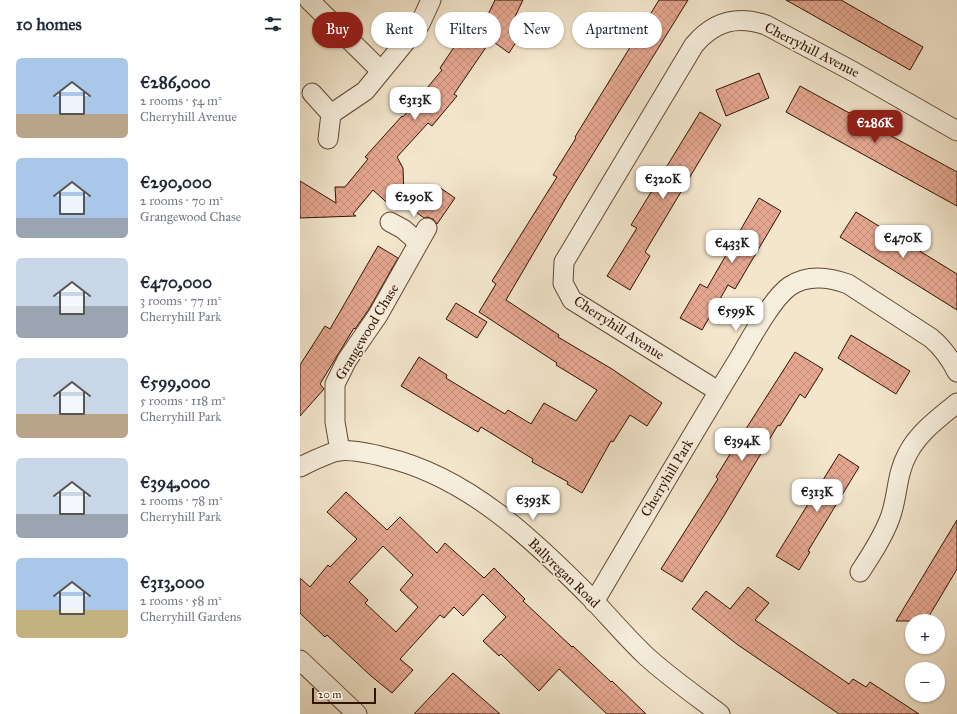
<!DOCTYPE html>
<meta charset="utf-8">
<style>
:root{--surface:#fff;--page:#f6f6f7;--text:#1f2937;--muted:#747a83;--accent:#8f2418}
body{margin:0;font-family:"IM FELL Great Primer",serif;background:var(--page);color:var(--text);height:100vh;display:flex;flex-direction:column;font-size:15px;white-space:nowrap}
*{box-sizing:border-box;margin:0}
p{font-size:13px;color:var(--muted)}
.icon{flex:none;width:22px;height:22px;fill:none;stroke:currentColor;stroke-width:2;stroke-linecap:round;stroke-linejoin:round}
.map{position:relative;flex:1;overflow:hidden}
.side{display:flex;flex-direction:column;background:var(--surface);width:300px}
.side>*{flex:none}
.top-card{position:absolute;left:12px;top:12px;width:380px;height:36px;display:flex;gap:8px}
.controls{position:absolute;left:605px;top:614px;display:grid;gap:8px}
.controls a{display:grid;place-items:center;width:40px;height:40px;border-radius:50%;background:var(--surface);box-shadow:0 1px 3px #0004;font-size:20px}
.scale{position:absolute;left:12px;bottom:10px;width:64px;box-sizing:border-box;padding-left:4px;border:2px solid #311301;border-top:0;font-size:11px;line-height:14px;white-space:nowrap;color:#311301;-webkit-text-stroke:3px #f7efde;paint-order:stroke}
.price{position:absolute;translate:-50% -34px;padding:0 9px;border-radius:8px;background:#fff;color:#222;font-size:13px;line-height:26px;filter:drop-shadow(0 1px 2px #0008)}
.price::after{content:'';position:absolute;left:50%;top:24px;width:12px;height:9px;margin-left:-6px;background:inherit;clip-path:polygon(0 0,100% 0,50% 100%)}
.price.selected{background:var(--accent);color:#fff}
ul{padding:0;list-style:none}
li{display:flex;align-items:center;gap:12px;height:100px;padding:0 16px}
li span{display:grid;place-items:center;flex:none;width:112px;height:80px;border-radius:6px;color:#555}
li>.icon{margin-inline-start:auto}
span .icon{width:48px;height:48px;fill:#fffc;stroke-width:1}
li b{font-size:17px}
h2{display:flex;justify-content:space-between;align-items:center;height:48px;padding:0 16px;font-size:17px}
.pill{padding:0 14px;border-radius:18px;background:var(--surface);box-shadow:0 1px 3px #0004;font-size:14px;line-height:36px}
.pill.selected{background:var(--accent);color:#fff}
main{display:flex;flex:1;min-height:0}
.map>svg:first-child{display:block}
.building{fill:url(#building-cross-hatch);stroke:#311301;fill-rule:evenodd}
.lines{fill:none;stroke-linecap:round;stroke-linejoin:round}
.minor-casing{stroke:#624834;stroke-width:21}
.minor{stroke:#f7efde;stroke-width:19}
.labels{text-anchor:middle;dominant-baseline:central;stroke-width:3.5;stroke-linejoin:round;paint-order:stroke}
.street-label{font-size:14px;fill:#311301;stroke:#f7efde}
</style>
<main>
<section class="side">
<h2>10 homes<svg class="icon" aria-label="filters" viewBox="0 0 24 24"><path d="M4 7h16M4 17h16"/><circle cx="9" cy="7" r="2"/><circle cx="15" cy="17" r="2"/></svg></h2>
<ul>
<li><span style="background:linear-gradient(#a9c7e8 70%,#b9a48a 0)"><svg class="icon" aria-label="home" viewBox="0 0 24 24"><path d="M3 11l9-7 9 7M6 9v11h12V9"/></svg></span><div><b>€286,000</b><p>2 rooms · 54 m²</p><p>Cherryhill Avenue</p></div></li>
<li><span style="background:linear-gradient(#a9c7e8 75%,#9aa5b1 0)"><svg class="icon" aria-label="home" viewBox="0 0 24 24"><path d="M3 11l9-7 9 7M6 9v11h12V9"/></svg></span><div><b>€290,000</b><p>2 rooms · 70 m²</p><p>Grangewood Chase</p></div></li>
<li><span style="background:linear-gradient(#c9d6e8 60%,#9aa5b1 0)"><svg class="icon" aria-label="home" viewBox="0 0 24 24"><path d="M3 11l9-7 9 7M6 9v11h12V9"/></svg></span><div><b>€470,000</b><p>3 rooms · 77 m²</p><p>Cherryhill Park</p></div></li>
<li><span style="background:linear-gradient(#c9d6e8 70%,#b9a48a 0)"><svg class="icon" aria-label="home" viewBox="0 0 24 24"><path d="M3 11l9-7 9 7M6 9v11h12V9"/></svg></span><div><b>€599,000</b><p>5 rooms · 118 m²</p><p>Cherryhill Park</p></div></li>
<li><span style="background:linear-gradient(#c9d6e8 70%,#9aa5b1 0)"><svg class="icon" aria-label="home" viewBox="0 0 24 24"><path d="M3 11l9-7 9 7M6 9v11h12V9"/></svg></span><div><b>€394,000</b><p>2 rooms · 78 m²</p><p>Cherryhill Park</p></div></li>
<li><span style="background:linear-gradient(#a9c7e8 65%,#c2b280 0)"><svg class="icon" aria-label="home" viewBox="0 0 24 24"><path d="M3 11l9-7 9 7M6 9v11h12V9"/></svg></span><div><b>€313,000</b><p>2 rooms · 58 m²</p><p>Cherryhill Gardens</p></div></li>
</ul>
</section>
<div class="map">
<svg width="657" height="714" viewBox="0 0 657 714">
<defs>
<pattern id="building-cross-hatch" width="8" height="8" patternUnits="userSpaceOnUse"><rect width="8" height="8" fill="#e5a791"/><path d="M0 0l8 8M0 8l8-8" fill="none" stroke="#c58f7b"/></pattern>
</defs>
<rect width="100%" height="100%" fill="#f3e6cd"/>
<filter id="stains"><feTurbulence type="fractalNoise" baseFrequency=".005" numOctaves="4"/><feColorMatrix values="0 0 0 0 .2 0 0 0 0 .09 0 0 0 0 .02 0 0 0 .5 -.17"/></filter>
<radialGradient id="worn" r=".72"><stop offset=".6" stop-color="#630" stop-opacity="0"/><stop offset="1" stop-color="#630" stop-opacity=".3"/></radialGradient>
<g class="building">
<polygon points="195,0 223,0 210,27 222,33 209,53 191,40 154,94 157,96 132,126 128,123 97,157 103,168 104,196 93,208 73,190 53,214 56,216 0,218 0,181 36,203 35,187 45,187 68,159 65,157 102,116 103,117 122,94 142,70 140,68 171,22 181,29"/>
<polygon points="359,0 388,0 267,196 206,300 259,335 258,337 312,369 362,403 347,426 330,415 313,442 311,441 282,493 267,484 268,482 232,462 233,459 181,427 178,432 101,386 119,357 147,375 146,378 205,414 208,410 231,424 244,403 276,421 297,390 256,365 257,363 179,312 196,284 192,281 257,177 253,175 276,138 275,137"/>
<polygon points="486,0 541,0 623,47 610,70"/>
<polygon points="459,73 469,98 426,116 416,90"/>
<polygon points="500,86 657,172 657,206 486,112"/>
<polygon points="400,112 421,125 345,252 350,256 330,290 307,276 337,228 331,225"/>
<polygon points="125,184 136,192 139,187 155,198 137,224 133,219 127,217 124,218 109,207"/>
<polygon points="459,198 481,211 435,289 428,285 402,330 380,318 400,284 407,288"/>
<polygon points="556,212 657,274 657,310 540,237"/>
<polygon points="78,246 98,258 69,309 55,329 54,328 20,384 24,389 0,416 0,365 25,326 30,329"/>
<polygon points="156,303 187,322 177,338 146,319"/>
<polygon points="551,335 610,371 596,394 538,358"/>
<polygon points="495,352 523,369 505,398 500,394 480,426 478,425 425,514 382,582 361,569 418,479 416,477 435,446"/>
<polygon points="539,454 559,467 508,551 510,552 499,570 476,556"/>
<path d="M46 492 87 530 100 517 137 553 145 543 184 578 194 568 225 599 223 601 272 647 273 646 311 682 312 681 346 714H307L259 669 239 691 201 654 199 656 183 641 206 617 183 594 163 616 154 607 144 618 140 615 100 659 113 670 92 693 71 676 27 635 25 637 0 613V578L10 587 28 565 30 567 57 539 27 512ZM83 546 113 575 100 590 118 607 96 632 65 603 68 600 49 582Z"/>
<polygon points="657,520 657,569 638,601 626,621 596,621"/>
<polygon points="448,587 469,603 455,620 549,684 553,679 566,687 570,682 619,714 539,714 438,645 392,609 406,591 430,609"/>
<polygon points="153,673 200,714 114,714"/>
</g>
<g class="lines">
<g class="minor-casing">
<g id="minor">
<polyline points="9,0 81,71"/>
<polyline points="12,93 31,114 28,139"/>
<polyline points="31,114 65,91 120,24 131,0"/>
<polyline points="90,222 103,229 118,242"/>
<path d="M418 391 272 300 263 283 264 262 394 45C414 21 437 15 466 25L554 72 657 131"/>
<polyline points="40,451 35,422 35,384 47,360 78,315 127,228"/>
<path d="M0 467C10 462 28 453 39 451 49 449 74 454 84 457 168 476 235 541 294 601 311 619 327 638 346 656 369 677 395 695 420 714"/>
<path d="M560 572C571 555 583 537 590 518 598 497 596 474 608 453 619 432 639 418 657 403"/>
<path d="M294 602C341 523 387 443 435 365 448 344 471 299 490 286 508 274 529 277 548 284L631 338C643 348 650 358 657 372"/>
<polyline points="0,660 57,714"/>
</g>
</g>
<use href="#minor" class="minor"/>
</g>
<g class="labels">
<g class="street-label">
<text transform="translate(512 50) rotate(27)">Cherryhill Avenue</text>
<text transform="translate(319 328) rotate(33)">Cherryhill Avenue</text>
<text transform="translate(67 332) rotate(-59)">Grangewood Chase</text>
<text transform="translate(367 478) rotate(-59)">Cherryhill Park</text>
<text transform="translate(264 573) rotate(44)">Ballyregan Road</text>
</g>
</g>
<rect width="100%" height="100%" filter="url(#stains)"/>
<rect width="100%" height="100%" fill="url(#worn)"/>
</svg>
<div class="controls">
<a>+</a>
<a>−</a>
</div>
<div class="scale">20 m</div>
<b class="price" style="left:115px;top:121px">€313K</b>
<b class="price selected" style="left:575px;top:144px">€286K</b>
<b class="price" style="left:363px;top:200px">€320K</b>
<b class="price" style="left:114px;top:218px">€290K</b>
<b class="price" style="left:603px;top:259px">€470K</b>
<b class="price" style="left:432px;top:264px">€433K</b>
<b class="price" style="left:436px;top:332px">€599K</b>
<b class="price" style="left:442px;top:462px">€394K</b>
<b class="price" style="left:517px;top:513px">€313K</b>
<b class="price" style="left:233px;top:521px">€393K</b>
<div class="top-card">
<a class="pill selected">Buy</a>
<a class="pill">Rent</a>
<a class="pill">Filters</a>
<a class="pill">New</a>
<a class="pill">Apartment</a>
</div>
</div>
</main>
